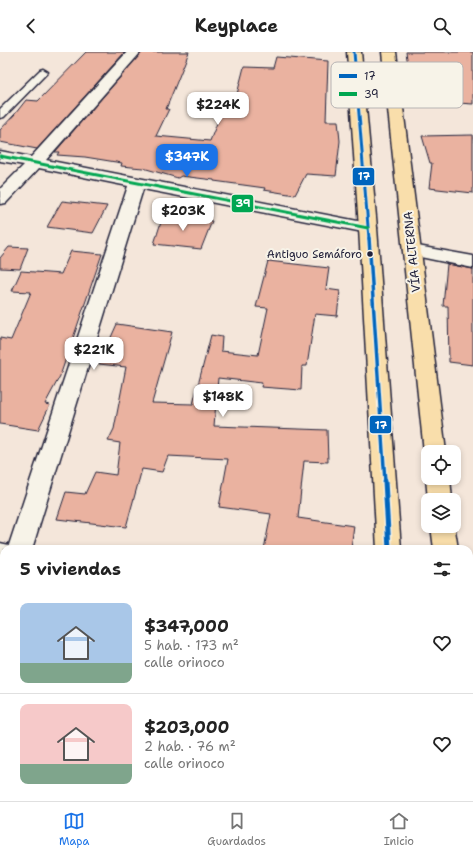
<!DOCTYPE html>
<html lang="es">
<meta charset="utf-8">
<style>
:root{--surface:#fff;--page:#f2f2f2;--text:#222;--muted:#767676;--line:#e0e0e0;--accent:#1a73e8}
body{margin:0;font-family:"Shantell Sans",sans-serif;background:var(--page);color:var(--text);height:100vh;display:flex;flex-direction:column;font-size:15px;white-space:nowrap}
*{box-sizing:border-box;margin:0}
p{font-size:13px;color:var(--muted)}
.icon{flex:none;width:22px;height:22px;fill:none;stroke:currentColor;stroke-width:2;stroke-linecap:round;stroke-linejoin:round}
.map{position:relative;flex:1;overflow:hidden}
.side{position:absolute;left:0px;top:493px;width:473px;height:256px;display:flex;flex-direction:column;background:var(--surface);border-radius:12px 12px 0 0;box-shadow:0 2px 6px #0003}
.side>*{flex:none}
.fabs{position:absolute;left:421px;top:393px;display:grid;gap:8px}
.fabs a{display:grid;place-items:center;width:40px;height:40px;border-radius:8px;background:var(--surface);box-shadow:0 2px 6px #0003;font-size:20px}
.price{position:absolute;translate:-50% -34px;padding:0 9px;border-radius:8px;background:#fff;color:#222;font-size:13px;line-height:26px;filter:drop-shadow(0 1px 2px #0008)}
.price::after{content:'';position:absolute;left:50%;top:24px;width:12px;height:9px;margin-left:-6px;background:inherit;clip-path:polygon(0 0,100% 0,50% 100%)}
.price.active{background:var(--accent);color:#fff}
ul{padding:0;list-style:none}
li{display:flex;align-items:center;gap:12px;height:100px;padding:0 20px}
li+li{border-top:1px solid var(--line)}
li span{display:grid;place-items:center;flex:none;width:112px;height:80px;border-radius:8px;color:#555}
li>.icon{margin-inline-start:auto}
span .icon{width:48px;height:48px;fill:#fffc;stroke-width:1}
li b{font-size:17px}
h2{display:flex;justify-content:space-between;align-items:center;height:48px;padding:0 20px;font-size:17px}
header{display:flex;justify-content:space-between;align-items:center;height:52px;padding:0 20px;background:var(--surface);font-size:18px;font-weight:700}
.tab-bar{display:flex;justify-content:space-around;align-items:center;height:56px;border-top:1px solid var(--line);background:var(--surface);font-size:11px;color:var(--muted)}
.tab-bar a{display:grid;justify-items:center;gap:2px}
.tab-bar .active{color:var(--accent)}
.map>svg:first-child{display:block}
.building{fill:#eab2a0;stroke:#22223b}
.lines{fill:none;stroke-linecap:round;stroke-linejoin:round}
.lane-casing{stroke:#22223b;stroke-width:3}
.street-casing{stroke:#22223b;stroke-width:3}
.highway-casing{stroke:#22223b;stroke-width:3}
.lane{fill:#f7f3e8;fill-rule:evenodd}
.street{fill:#f7f3e8;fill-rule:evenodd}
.highway{fill:#f9deab;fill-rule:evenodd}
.bus-1-far2-casing{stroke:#f7f3e8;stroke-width:5}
.bus-1-far1-casing{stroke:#f7f3e8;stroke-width:6}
.bus-1-casing{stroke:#f7f3e8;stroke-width:8}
.bus-2-casing{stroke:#f7f3e8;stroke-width:5}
.bus-1-far2{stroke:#0065bd;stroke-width:3}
.bus-1-far1{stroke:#0065bd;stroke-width:3.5}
.bus-1{stroke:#0065bd;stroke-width:5}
.bus-2{stroke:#00a651;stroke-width:3}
.bus-dot{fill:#22223b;stroke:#f7f3e8;stroke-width:1.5}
.labels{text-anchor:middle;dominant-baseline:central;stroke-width:4;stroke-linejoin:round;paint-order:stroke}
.bus-label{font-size:11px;fill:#22223b;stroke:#f7f3e8;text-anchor:end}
.street-label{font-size:12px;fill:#22223b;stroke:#f7f3e8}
.key{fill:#f7f3e8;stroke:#b7b4b4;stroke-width:1}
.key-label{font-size:11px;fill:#22223b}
.line-badge{stroke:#f7f3e8;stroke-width:1.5}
.badge-label{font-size:11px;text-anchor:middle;font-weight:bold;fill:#fff}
</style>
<header><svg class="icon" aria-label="back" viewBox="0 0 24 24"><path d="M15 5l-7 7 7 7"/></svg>Keyplace<svg class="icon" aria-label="search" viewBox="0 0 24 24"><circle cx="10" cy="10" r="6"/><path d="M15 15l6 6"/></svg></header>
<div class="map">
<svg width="473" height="749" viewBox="0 0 473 749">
<rect width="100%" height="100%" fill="#f4e6da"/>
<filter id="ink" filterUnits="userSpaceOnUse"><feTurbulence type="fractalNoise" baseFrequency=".025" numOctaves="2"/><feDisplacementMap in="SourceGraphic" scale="8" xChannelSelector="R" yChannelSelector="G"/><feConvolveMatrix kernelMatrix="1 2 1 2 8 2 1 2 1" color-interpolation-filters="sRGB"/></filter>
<g filter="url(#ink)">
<g class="building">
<polygon points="86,0 125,0 37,97 0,90 0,78 15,62 26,48 38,49"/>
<polygon points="142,0 189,0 166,57 169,57 156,84 210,89 224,53 234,54 244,15 273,16 276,5 328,9 326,69 338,69 340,89 336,124 306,122 295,143 264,138 265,136 214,129 214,128 181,124 178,126 143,116 121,114 122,111 85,105 57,103 59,100 55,100"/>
<polygon points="406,0 473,0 473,52 413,48"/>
<polygon points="473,83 473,141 429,136 432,111 430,111 422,84"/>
<polygon points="62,149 107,154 93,181 47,175"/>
<polygon points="163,164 212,169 201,197 154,192"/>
<polygon points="9,195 28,196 20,217 0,216 0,206"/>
<polygon points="71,199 102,202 60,324 45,352 50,353 38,378 0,372 0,286 11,288 31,240 12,239 21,219 61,222"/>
<polygon points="268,209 329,216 326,237 340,239 337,264 315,262 307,314 302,314 301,338 261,335 262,331 218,326 214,374 327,378 328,410 304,409 298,466 354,474 351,497 264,497 271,462 219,455 228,407 168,404 162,420 142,417 126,475 57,467 66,440 85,442 95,420 116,423 120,391 108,389 114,377 126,315 99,312 117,272 172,280 152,351 193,352 211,283 222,285 221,299 258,303 268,256 256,255"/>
<polygon points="447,212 473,217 473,313 449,310 448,254 443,254"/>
</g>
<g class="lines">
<g class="lane-casing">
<polygon id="lane" points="43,17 48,20 46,22 4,65 0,66 0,57 40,18"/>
</g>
<g class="street-casing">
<g id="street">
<polygon points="127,0 141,0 46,108 368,171 374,172 377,176 374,180 368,181 143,137 32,497 4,497 4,512 0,511 0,491 9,493 128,134 39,116 6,151 0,152 0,137 24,113 0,109 0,99 31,105"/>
<polygon points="412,193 473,204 473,216 406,202 403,198 406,194"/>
<polygon points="4,539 4,573 0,574 0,540"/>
</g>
</g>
<g class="highway-casing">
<g id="highway">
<polygon points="347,0 361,0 377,176 401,497 377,497 359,176"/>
<polygon points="382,0 396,0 446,400 428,400 428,406 424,400"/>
<polygon points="428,423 428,426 450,426 452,448 428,448 426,426"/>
<polygon points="454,472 458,497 434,497 431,474 454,474"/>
<polygon points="469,691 473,692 473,749 462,749 460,745 469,745"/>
<rect x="389" y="745" width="30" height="4"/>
</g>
</g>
<use href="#lane" class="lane"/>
<use href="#street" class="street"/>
<use href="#highway" class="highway"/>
<g class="bus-1-far2-casing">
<polyline id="bus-1-far2" points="354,0 369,187"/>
</g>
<g class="bus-1-far1-casing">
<polyline id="bus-1-far1" points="369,186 385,430"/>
</g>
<g class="bus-1-casing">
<polyline id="bus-1" points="385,429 389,497"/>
</g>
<g class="bus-2-casing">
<polyline id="bus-2" points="0,104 368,176"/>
</g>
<use href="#bus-1-far2" class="bus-1-far2"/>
<use href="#bus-1-far1" class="bus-1-far1"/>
<use href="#bus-1" class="bus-1"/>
<use href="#bus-2" class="bus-2"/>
</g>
</g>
<circle class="bus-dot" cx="370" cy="202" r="3.5"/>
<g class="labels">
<g class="bus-label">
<text x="362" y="202">Antiguo Semáforo</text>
</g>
<g class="street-label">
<text transform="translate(412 200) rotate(-96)">VÍA ALTERNA</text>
</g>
</g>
<rect x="331" y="10" width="132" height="46" rx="6" class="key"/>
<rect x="339" y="22" width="18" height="4" fill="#0065bd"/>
<rect x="339" y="40" width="18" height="4" fill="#00a651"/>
<g class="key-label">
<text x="364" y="28">17</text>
<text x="364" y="46">39</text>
</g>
<g class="line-badge">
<rect x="352" y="115" width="23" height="19" rx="4" fill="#0065bd"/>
<rect x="231" y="142" width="23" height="19" rx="4" fill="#00a651"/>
<rect x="369" y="363" width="23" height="19" rx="4" fill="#0065bd"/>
</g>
<g class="badge-label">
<text x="364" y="128">17</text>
<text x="243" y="155">39</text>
<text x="381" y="377">17</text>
</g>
</svg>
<div class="fabs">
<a><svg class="icon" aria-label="locate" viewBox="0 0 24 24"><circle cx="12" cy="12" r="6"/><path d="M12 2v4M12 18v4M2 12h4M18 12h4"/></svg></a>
<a><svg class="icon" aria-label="layers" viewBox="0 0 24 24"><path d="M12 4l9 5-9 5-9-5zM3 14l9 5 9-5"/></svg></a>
</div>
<b class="price" style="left:218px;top:74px">$224K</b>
<b class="price active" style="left:187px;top:126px">$347K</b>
<b class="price" style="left:183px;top:180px">$203K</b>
<b class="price" style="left:94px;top:319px">$221K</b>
<b class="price" style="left:223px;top:366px">$148K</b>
<section class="side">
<h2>5 viviendas<svg class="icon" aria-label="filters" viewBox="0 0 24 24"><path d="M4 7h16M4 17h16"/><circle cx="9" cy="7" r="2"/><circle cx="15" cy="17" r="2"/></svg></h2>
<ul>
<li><span style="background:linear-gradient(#a9c7e8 75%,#7fa58c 0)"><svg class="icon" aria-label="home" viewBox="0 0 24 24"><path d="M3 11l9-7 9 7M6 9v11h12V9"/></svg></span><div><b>$347,000</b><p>5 hab. · 173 m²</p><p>calle orinoco</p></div><svg class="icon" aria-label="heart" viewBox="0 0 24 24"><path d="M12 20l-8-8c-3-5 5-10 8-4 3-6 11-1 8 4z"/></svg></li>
<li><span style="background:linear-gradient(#f6c9c9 75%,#7fa58c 0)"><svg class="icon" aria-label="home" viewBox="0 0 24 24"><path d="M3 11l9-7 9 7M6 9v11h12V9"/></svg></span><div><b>$203,000</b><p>2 hab. · 76 m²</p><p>calle orinoco</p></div><svg class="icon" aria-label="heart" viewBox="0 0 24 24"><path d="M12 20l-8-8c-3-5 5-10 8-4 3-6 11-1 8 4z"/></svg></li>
</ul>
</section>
</div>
<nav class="tab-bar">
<a class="active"><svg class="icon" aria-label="map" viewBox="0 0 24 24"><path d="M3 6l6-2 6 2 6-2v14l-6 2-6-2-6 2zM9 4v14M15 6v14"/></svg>Mapa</a>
<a><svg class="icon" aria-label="saved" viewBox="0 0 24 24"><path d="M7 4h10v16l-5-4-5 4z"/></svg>Guardados</a>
<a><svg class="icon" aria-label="home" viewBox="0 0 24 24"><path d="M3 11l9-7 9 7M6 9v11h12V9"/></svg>Inicio</a>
</nav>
